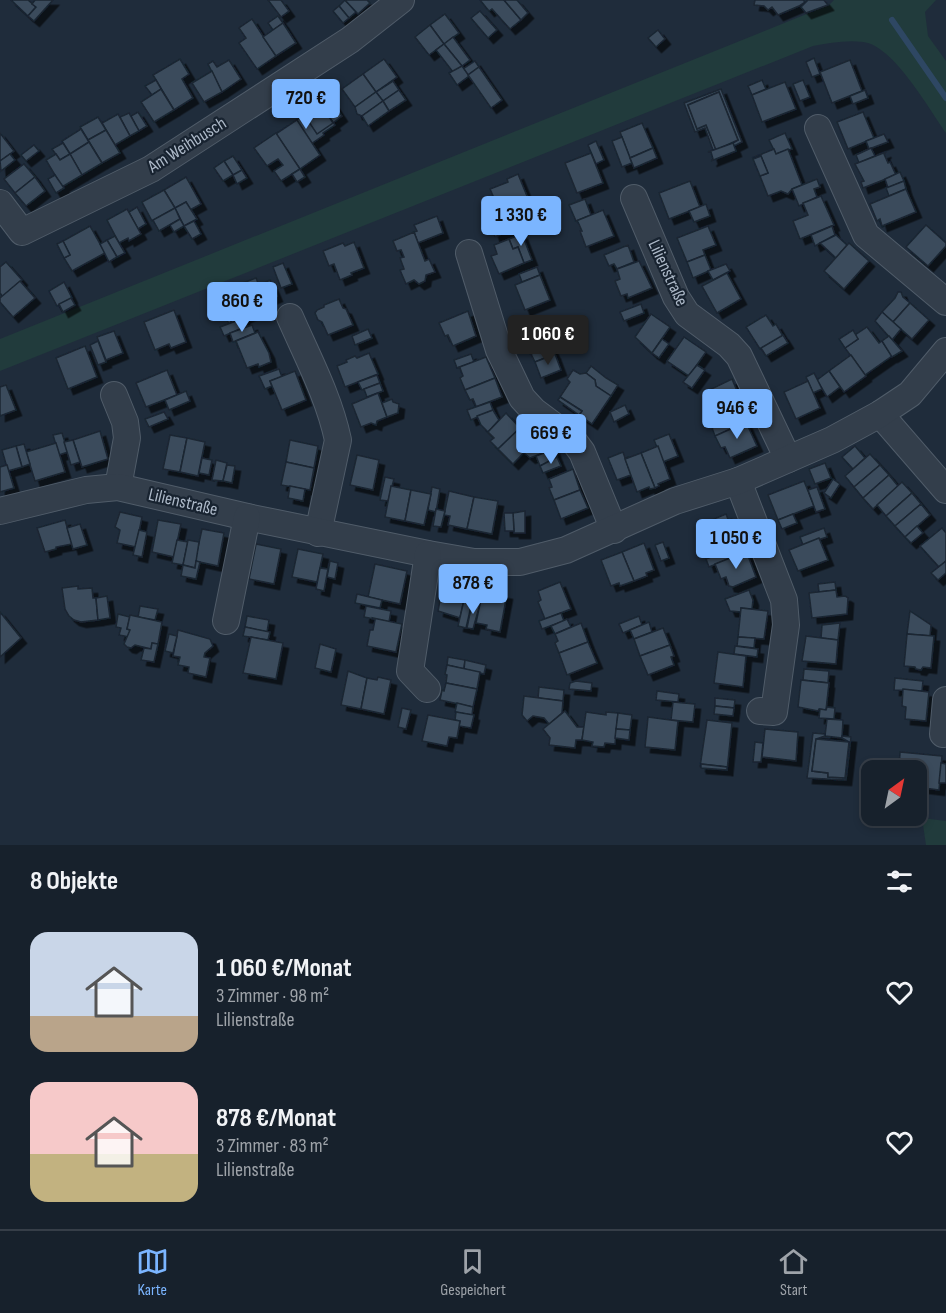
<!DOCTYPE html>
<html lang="de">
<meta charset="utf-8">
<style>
:root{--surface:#17212c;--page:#202934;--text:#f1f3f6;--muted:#9ea3a9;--line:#363e48;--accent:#7bb5ff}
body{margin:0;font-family:"Sofia Sans Condensed",sans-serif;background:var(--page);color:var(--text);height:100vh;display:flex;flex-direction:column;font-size:22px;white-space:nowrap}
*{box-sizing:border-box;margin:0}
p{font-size:20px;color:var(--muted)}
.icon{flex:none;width:33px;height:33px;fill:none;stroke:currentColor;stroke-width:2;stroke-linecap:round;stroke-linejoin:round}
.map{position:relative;height:845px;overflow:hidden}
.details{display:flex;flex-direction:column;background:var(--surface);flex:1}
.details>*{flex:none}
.needle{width:39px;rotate:33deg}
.tools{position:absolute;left:861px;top:760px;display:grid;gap:12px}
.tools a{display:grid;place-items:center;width:66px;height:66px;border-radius:12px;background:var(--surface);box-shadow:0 3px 9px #0003,0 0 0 2px var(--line);font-size:30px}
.price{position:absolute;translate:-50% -51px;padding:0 14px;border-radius:6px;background:var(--accent);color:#111;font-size:20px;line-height:39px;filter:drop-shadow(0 2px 3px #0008)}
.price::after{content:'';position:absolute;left:50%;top:36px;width:18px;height:14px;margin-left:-9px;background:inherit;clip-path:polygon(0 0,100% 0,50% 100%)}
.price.active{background:#222;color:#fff}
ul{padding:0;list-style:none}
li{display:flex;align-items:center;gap:18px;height:150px;padding:0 30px}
li span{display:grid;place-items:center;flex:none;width:168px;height:120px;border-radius:18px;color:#555}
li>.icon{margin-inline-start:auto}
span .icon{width:72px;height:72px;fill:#fffc;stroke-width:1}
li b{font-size:26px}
h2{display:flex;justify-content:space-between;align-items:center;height:72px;padding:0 30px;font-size:26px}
.dock{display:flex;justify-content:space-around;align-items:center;height:84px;border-top:2px solid var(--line);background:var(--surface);font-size:16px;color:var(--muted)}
.dock a{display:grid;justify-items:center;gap:3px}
.dock .active{color:var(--accent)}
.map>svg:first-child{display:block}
.green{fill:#213b3c}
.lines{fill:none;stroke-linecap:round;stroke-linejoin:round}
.stream{stroke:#2e4763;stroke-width:6}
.building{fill:#3a4b5b;stroke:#1a2532;stroke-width:1.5;filter:url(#shadow)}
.minor-casing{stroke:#505c69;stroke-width:28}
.minor{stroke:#333e4b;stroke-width:26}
.labels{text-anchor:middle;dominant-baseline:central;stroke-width:4.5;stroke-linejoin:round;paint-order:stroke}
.street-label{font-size:18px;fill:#adb9c8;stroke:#182330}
</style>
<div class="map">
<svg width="946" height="845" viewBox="0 0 946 845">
<defs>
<filter id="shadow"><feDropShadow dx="5.5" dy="5.5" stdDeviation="0" flood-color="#0009"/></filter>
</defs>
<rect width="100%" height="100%" fill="#1f2c3b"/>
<g class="green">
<path d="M834 0H936L925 12 928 36 946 61V133C929 109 893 45 863 42 846 40 829 43 813 46L0 371V339L829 5Z"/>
<polygon points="922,818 946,821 946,845 926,845"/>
</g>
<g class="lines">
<polyline class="stream" points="892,20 946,98"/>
</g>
<g class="building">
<polygon points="11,0 28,0 36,7 28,16"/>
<polygon points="35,0 53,0 34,21 28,16 36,7 32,4"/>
<polygon points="268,0 281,0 289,11 281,17"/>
<polygon points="345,0 356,12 349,18 339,6"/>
<polygon points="345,0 367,0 370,3 358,14"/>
<polygon points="480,0 504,0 521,20 510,29 492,9 489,11"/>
<polygon points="504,0 517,0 528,13 521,20"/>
<polygon points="755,0 803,0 805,2 799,6 778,15 772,7 768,10 764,6 754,5"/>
<polygon points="808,0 824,0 828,5 806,13 801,7"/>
<polygon points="339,6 349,18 343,23 333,11"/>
<polygon points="480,11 497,30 488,38 471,18"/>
<polygon points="445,14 459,33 444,44 430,25"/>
<polygon points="278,16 283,23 273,30 268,23"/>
<polygon points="252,19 276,56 257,69 239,43 246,38 239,28"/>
<polygon points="283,23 296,43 276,56 263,37"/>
<polygon points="430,25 444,44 429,55 415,37"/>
<polygon points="658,30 665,39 656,47 648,38"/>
<polygon points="453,37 470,60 462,66 444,44"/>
<polygon points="444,44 462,66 453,72 436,50"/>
<polygon points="814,58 820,74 812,77 806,62"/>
<polygon points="180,59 189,74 182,79 193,98 174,110 153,75"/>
<polygon points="384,59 397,77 376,92 363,74"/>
<polygon points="229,60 241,79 222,92 208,64 213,61 217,67"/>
<polygon points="850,60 862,91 832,103 820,72"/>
<polygon points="475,61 479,67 468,75 463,69"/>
<polygon points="462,66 469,76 457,85 449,73"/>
<polygon points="479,67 502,100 491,108 468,75"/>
<polygon points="212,71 222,92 204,102 192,83"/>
<polygon points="363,74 376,92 355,107 342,89"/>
<polygon points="156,80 161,89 152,95 145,86"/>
<polygon points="762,80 766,89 752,95 748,86"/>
<polygon points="803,80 810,97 800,101 793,84"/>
<polygon points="393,81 399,90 383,101 376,92"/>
<polygon points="785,82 796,109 762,122 752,95"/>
<polygon points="161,89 174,110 154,122 141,102"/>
<polygon points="721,89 742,142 734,146 733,143 738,140 719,92 688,105 697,129 706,125 716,149 713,150 705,128 695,132 684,103"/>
<polygon points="399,90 406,100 389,111 383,101"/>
<polygon points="865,90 868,98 853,104 850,96"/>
<polygon points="376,92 383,101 362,116 357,114 355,107"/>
<polygon points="719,92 738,140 716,150 706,125 697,129 688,105"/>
<polygon points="330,98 342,116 333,123 321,104"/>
<polygon points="383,101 389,111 368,126 362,116"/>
<polygon points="320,104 335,125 323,133 324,135 292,157 276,134"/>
<polygon points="321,104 333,123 317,134 305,116"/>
<polygon points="138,112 147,126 139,131 131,116"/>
<polygon points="863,112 874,138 848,149 837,122"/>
<polygon points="129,113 139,131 130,136 120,117"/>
<polygon points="118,114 130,136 115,145 102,123"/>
<polygon points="98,117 106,130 88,140 80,127"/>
<polygon points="297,120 320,155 300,169 276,134"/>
<polygon points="642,123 653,148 630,158 620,132"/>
<polygon points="81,129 89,142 70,154 62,141"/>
<polygon points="106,130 120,153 102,163 88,140"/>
<polygon points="0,133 14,151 0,161"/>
<polygon points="276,133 300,169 281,181 274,171 283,165 278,159 267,166 254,148"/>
<polygon points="785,133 792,149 776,154 769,140"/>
<polygon points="884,134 888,142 869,149 866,141"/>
<polygon points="622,137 632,163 622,167 612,141"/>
<polygon points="596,141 604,160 596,164 588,145"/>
<polygon points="89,142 102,163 82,175 70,154"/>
<polygon points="63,143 70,154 60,160 52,149"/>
<polygon points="733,143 736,151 711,161 713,159 711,152 708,152"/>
<polygon points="34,145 39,151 26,161 21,155"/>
<polygon points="653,148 657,158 634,168 630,158"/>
<polygon points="871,148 875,156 859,163 856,155"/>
<polygon points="774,149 776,154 788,149 802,185 792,189 788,194 781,191 768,196 760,176 768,173 761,156 752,158"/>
<polygon points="886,152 884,154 888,163 890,162 896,175 863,188 861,182 864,181 855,164"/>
<polygon points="591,153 603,183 577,193 565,163"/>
<polygon points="10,154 15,160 1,171 0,161"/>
<polygon points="56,154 60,160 70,154 82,175 62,187 46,160"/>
<polygon points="233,156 242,170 233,175 224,161"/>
<polygon points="761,156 768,173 760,176 753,159"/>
<polygon points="224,161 233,175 223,181 214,168"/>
<polygon points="24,164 35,177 15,193 4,179"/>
<polygon points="300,169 305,177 297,182 292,174"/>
<polygon points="242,170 247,178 237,184 233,175"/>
<polygon points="900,172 904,181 888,188 885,179"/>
<polygon points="518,174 529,201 525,203 527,208 514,213 512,208 504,211 501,204 497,205 490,189 508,182 507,179"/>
<polygon points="55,175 64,188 56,193 48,179"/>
<polygon points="35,177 45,191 26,206 15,193"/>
<polygon points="186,177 201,204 190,210 186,202 175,208 164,190"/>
<polygon points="817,179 820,187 814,189 817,197 799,206 792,189"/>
<polygon points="690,181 700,207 669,219 659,193"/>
<polygon points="904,181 906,189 889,196 886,188"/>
<polygon points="906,189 916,212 882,226 880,219 877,221 870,204"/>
<polygon points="164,190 175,208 152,221 142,202"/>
<polygon points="821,196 834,225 800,239 793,221 808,215 803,203"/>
<polygon points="585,199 591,215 576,221 569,205"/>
<polygon points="186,202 197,219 184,226 175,208"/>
<polygon points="706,204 710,216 694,222 689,211"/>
<polygon points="137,207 146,224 138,229 129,212"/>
<polygon points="175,208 180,219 159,231 153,220"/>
<polygon points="127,209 141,234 129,241 128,238 119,243 107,220"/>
<polygon points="603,210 614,236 586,247 580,231 582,231 578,222 576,221"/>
<polygon points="437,216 443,233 418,243 414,232 417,231 414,225"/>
<polygon points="180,219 184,226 174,232 170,225"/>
<polygon points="194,221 201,234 192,239 184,226"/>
<polygon points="507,222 511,230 495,237 492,229"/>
<polygon points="926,225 946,243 946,246 928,266 906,247"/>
<polygon points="90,226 105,253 72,271 64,258 70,255 63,241"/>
<polygon points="708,226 716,245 703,250 705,255 687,262 677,238"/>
<polygon points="832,226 835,235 815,246 811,235"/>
<polygon points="414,232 425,261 429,259 435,272 426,275 425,281 419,284 414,280 406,284 400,270 404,269 400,258 404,257 401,250 397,251 393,241"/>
<polygon points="522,234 532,260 524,263 518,247 513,249 509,239"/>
<polygon points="836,235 847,245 836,258 820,243"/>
<polygon points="115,236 125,253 117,257 107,240"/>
<polygon points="509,239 513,249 518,247 524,263 499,274 491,256 497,254 494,245"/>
<polygon points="107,240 117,257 109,262 100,244"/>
<polygon points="63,241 70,255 64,258 57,244"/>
<polygon points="354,242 364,268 351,273 352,275 340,280 334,264 329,266 323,251 343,243 345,246"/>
<polygon points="849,243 869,261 844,289 824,271"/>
<polygon points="628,245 634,262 617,269 614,264 609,266 604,255"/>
<polygon points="705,255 711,270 693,278 687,262"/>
<polygon points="639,261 652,288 628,298 627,294 621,296 615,281 620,279 617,269"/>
<polygon points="6,262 22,280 3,297 0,293 0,267"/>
<polygon points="283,263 292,284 281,288 273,267"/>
<polygon points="726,264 730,271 713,280 708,271"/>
<polygon points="537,267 540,275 522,282 519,274"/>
<polygon points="727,273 741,299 717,313 702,286"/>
<polygon points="540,275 550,300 525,310 515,285"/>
<polygon points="256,278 268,307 232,323 219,292"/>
<polygon points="270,280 277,296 265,301 259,285"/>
<polygon points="20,281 35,298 13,317 0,302 0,298"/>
<polygon points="64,282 72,298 57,306 49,291"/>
<polygon points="219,292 231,322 229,324 218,303 220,302 217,293"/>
<polygon points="898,292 901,292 903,297 910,303 893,322 882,312 895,298"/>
<polygon points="71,298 75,305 63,312 59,304"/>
<polygon points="339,299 343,308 346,309 353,325 328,335 322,322 318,320 315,313 317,310 324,307 324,305"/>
<polygon points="910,303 929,320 912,339 893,322"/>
<polygon points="641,304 644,313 624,321 620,312"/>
<polygon points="174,310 186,342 171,348 169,344 155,350 144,322"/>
<polygon points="468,311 476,336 453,346 448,335 445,336 439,323"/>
<polygon points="882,312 901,329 892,340 875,321"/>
<polygon points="651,314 670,327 652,353 635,337"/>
<polygon points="766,315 773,326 776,324 783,336 760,349 746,327"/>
<polygon points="244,318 247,326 224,336 220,327"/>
<polygon points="545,320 554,344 530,354 520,330"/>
<polygon points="252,325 255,333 233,342 230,333"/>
<polygon points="867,327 879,343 882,341 892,356 865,375 845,348 858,339 855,335"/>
<polygon points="368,329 372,338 355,345 352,336"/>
<polygon points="853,330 858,339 845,348 839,339"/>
<polygon points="114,331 123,353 106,360 97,337"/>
<polygon points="258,332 269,353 271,362 259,367 258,364 247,368 236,341"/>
<polygon points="783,335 788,343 766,356 761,348"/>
<polygon points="889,336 902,351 892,357 882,341"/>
<polygon points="684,337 706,352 689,376 667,361"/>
<polygon points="662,339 669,344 659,358 652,353"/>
<polygon points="98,341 106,362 98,365 90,345"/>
<polygon points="85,346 97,377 68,389 56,358"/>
<polygon points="551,346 555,354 535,362 531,354"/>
<polygon points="369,353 378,374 345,387 337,366 347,362 346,360 355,356 357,358"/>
<polygon points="471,354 474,362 457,368 454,360"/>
<polygon points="555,354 561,370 541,378 535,362"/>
<polygon points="851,355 866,376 844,392 829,371"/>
<polygon points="486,357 495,378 465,390 460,378 463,376 460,368 457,368"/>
<polygon points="697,365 705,370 692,388 683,382"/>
<polygon points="591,366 606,378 618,385 611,396 596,386 595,380 586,373"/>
<polygon points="279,369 282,377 270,381 272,386 265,389 259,376"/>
<polygon points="167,370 177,395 146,407 136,383"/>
<polygon points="573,370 580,374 586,373 595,380 596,386 611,396 592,424 579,415 582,411 560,397 570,382 567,379"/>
<polygon points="295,371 306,400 282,410 270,381"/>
<polygon points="829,371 840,387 827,397 817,380"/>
<polygon points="814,373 822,389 813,393 806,377"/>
<polygon points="377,375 380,383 362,390 358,382"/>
<polygon points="495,378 502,397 473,408 476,406 473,399 470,400 465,390"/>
<polygon points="732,379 742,403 718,414 707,391"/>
<polygon points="808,381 820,408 796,419 784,392"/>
<polygon points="380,383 383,391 367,397 364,389"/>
<polygon points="6,385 16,410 0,416 0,387"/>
<polygon points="186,391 190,401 169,410 165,400"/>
<polygon points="378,393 387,417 377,421 376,425 371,423 361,427 352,404"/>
<polygon points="560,397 582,411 579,415 558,400"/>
<polygon points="392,399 393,402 399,404 398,413 387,417 382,403"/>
<polygon points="490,402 493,410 471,420 467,410"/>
<polygon points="625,405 629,414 614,422 610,412"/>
<polygon points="737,405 742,415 722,424 718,414"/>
<polygon points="493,410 499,420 488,432 481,425 477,416"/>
<polygon points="164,412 168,419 149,427 145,419"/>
<polygon points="506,413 520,428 498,449 490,441 494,438 488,432"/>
<polygon points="739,416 742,424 715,436 712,428"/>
<polygon points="746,422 757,446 730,458 725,447 721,448 715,436"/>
<polygon points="520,428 534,442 513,464 498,449"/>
<polygon points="100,431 108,459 82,467 73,440"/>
<polygon points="62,433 68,452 59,455 53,435"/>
<polygon points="669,434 678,456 663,462 654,440"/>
<polygon points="170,435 187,438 180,472 163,469"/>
<polygon points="538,436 551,450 530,458 524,453"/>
<polygon points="187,438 205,442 198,476 180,472"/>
<polygon points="73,440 80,462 71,465 64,442"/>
<polygon points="290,440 318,446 314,468 286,462"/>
<polygon points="56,443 65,472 35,481 26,452"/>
<polygon points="24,444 30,464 22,467 16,446"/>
<polygon points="16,446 22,467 8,471 2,450"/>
<polygon points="658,446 670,479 658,484 659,486 655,488 641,453"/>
<polygon points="855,446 865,458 853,469 842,457"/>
<polygon points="554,449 557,457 540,466 536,456"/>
<polygon points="623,452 631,475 617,480 608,458"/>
<polygon points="641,453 655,488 650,489 649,487 637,492 625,459"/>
<polygon points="870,454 880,465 854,487 845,476"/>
<polygon points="357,455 379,460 373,490 350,485"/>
<polygon points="557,457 561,466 543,473 540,466"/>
<polygon points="202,458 212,460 209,475 199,473"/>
<polygon points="216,460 227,463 223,481 212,480"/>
<polygon points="286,462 314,468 310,490 281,485"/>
<polygon points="825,463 831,478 815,484 809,469"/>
<polygon points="7,465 14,488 0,492 0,467"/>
<polygon points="227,465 235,466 232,483 223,481"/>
<polygon points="880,465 889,475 863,498 854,487"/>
<polygon points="573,469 580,490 554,500 549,488 552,487 549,479"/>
<polygon points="889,475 898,486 873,509 863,498"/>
<polygon points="385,477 394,479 388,501 380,500"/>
<polygon points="833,479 840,484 831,498 824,493"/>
<polygon points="804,481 814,506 778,520 768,495"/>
<polygon points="902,482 912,493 886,516 877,505"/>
<polygon points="290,486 305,489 303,501 288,498"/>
<polygon points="391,486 411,490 405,521 385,517"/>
<polygon points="432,487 440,489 436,512 428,510"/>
<polygon points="817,487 825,509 816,512 808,490"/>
<polygon points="411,490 431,494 424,525 405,521"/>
<polygon points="580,490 588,508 561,519 554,500"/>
<polygon points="449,491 474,497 467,529 448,525 450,516 444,515"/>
<polygon points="912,493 921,504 895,526 886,516"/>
<polygon points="474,497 498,501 492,534 467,529"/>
<polygon points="921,504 930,515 905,537 895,526"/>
<polygon points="436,509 445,511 441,527 433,526"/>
<polygon points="525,511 525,533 514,533 513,513"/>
<polygon points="120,512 142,517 136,547 117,543 120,530 115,527"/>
<polygon points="504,513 513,513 514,531 505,531"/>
<polygon points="726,514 735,537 708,547 699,525"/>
<polygon points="793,514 797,523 782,529 778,520"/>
<polygon points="65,520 72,544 56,547 56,549 45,552 37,528"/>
<polygon points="158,520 181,524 174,557 152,552"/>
<polygon points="80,524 87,545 73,549 67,528"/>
<polygon points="917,526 923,533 911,543 905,537"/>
<polygon points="824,528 827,537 803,545 800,537"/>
<polygon points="942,528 946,533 946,561 939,567 920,546"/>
<polygon points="202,529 224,533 218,566 195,561"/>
<polygon points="139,530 147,532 142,557 133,555"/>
<polygon points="735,537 738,546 706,559 702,549"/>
<polygon points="819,538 828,560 798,571 789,550"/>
<polygon points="177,540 188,542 183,565 172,563"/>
<polygon points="188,540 199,542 195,568 183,565"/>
<polygon points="663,542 669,558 661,561 655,545"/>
<polygon points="644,543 654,570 646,573 647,576 634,581 622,552"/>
<polygon points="256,544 281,549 274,584 249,579"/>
<polygon points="738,546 741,554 709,567 706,559"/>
<polygon points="298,549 323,554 317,582 292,577"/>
<polygon points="622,552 634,581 620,586 619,583 611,586 601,560"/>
<polygon points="745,552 747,553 756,577 733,587 729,586 726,577 721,579 715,564"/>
<polygon points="196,561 200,562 196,579 181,576 183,565 195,568"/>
<polygon points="330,561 338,563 335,579 327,577"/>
<polygon points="946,561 946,573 938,580 931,573"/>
<polygon points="375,564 407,571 400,604 368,597"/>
<polygon points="320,568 328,569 324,591 316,589"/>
<polygon points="560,582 571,609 545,619 538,602 541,600 538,591"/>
<polygon points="835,582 836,590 819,592 818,584"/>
<polygon points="444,583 467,587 460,618 438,611 440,600 439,598"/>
<polygon points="78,586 78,589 92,588 93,598 96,598 98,620 81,622 74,620 69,616 65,609 62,588"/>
<polygon points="483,589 507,594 500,632 486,629 487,625 476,623"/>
<polygon points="749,590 753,600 752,609 741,608 741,612 730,611 725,599"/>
<polygon points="836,590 837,597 845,596 848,598 847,614 812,618 809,593"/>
<polygon points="357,594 382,600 380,608 355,603"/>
<polygon points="107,596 110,618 98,620 96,598"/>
<polygon points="464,600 472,602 466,628 458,626"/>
<polygon points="472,603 480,604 473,629 467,628"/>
<polygon points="140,606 158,609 155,620 138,617"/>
<polygon points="366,606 391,611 389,622 364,617"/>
<polygon points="741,608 768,611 764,639 738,637"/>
<polygon points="910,611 931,625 930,636 907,634"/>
<polygon points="0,612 21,638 0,657"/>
<polygon points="561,613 564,621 542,629 539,621"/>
<polygon points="118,614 130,617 127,629 130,630 129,637 119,635 121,628 116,627"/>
<polygon points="130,615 162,622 158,644 152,643 151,649 135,645 131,648 127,647 124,644 130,630 127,629"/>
<polygon points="247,616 269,620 267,632 245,627"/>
<polygon points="639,616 642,625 623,633 619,624"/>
<polygon points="373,618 402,624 396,652 367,646 370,630 373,630 375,620"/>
<polygon points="567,619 571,627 555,634 551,626"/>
<polygon points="649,622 652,632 634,639 630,630"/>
<polygon points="581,623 588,642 559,653 555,643 558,641 555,634"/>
<polygon points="840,623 838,640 821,638 822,625"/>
<polygon points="245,627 270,632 268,640 243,636"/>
<polygon points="663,628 670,645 640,656 634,639"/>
<polygon points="178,630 210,639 213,646 205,653 204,657 210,658 206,677 188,673 189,667 178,665 180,657 173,656"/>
<polygon points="169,634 177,636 173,653 165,651"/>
<polygon points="907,634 934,636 931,668 923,667 921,670 916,669 915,667 904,666"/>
<polygon points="806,636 838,640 836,664 802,661"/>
<polygon points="251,637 283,643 276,679 243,673"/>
<polygon points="738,637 755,638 754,648 737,646"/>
<polygon points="588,642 597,663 567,675 559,653"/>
<polygon points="152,643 158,644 154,662 141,660 144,648 151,649"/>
<polygon points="320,644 336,649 331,672 315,668"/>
<polygon points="670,645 674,656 671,657 674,665 648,675 640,656"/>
<polygon points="735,646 758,649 757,657 734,654"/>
<polygon points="718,652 746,656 743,687 714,683"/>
<polygon points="448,657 465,660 464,669 447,665"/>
<polygon points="465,660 486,665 484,674 464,669"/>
<polygon points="447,665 480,672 477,689 446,683 447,675 445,674"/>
<polygon points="804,669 829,671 828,683 803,680"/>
<polygon points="348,671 367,678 361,709 341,705"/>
<polygon points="378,677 391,680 384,714 361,709 367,678 377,680"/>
<polygon points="895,678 923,681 922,691 894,690"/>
<polygon points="801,680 829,683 826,710 819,709 818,711 798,707"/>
<polygon points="576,681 592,683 591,691 569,689 570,683"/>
<polygon points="446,683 477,689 473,707 440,700 442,690 444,691"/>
<polygon points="539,687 564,690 563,701 538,698"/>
<polygon points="903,689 929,692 926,721 905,719 906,707 902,706"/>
<polygon points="657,691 679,694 678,702 656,700"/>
<polygon points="524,696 563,701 562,713 549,724 544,718 533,716 527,721 522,715"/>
<polygon points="715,698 735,700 734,708 715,706"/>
<polygon points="673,702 695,704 693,722 671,720"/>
<polygon points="457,703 473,707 472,715 455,712"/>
<polygon points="715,706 734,708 733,716 714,714"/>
<polygon points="827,707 835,708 834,719 819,718 820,709 826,710"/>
<polygon points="402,708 411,710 406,729 398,727"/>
<polygon points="565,711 577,727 584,727 582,740 576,740 575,748 549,745 550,738 543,729"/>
<polygon points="456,712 474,715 471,728 459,726 460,721 455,720"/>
<polygon points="586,712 606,715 606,712 618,713 615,744 605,743 604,747 592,746 593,742 582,740"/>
<polygon points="618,713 632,715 630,730 616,729"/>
<polygon points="428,715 460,721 457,738 449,737 447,746 422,741"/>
<polygon points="648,717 678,721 675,750 645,747"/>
<polygon points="827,719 843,720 842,738 825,736"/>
<polygon points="707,720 732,723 727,771 727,767 701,764 700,767"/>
<polygon points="616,729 630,730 629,740 615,738"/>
<polygon points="765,729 798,732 796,761 762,757"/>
<polygon points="813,733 825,734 825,736 816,739 812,771 828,773 828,777 845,778 849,742 842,738 842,736 851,737 846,780 807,778"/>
<polygon points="816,739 849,742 845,778 828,777 828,773 812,771"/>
<polygon points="755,742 763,743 761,762 753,762"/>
<polygon points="900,752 942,756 939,790 916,787 916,771 899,771"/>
<polygon points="941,763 946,764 946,783 939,783"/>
<polygon points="701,764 727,767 727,770 701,768"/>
</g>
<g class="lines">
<g class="minor-casing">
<g id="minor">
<polyline points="818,128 866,235 946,302"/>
<polyline points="634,198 676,297 687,314 729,345 739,356 788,459"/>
<polyline points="0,203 22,232 151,169 350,40 401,0"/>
<polyline points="469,253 499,350 522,398 534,411 573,440 582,452 614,530"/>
<path d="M290 317C307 356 329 397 338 440L318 533"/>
<polyline points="114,395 125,422 127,438 118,487"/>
<polyline points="880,414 946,490"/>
<polyline points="738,481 784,600 786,625 774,712 760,711"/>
<polyline points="0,511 86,490 118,487 247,517 428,554 474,562 520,562 566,550 675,501 738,481 832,440 880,414 910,394 946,351"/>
<polyline points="226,621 247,517"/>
<polyline points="427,689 410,671 428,554"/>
<polyline points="943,734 946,700"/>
</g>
</g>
<use href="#minor" class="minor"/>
</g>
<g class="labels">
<g class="street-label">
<text transform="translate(187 145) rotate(-32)">Am Weihbusch</text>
<text transform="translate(668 273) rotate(65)">Lilienstraße</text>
<text transform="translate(183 502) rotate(13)">Lilienstraße</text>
</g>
</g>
</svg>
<div class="tools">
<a><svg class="needle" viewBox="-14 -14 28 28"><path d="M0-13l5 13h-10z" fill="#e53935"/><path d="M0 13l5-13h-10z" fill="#9ea3a9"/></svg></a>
</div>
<b class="price" style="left:306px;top:130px">720 €</b>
<b class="price" style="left:521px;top:247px">1 330 €</b>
<b class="price" style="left:242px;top:333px">860 €</b>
<b class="price active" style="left:548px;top:366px">1 060 €</b>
<b class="price" style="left:737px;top:440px">946 €</b>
<b class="price" style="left:551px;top:465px">669 €</b>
<b class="price" style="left:736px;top:570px">1 050 €</b>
<b class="price" style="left:473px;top:615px">878 €</b>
</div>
<section class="details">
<h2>8 Objekte<svg class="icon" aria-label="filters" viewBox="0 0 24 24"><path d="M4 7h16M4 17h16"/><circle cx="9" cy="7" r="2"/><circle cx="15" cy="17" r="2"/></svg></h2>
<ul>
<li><span style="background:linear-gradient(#c9d6e8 70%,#b9a48a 0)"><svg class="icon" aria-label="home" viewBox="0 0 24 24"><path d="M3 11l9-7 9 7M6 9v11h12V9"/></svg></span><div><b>1 060 €/Monat</b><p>3 Zimmer · 98 m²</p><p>Lilienstraße</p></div><svg class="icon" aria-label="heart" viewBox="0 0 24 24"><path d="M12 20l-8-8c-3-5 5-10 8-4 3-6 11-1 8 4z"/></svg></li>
<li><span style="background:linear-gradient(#f6c9c9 60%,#c2b280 0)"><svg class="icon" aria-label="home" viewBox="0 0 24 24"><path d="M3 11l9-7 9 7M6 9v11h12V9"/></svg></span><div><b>878 €/Monat</b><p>3 Zimmer · 83 m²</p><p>Lilienstraße</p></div><svg class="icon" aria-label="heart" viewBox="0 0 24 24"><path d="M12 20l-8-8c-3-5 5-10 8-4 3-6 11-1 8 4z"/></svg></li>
</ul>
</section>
<nav class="dock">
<a class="active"><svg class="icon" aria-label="map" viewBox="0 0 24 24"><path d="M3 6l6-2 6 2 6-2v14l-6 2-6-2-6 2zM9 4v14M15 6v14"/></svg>Karte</a>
<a><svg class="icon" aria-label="saved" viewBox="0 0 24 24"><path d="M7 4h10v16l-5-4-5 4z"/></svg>Gespeichert</a>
<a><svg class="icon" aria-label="home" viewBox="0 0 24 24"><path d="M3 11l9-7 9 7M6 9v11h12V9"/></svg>Start</a>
</nav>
